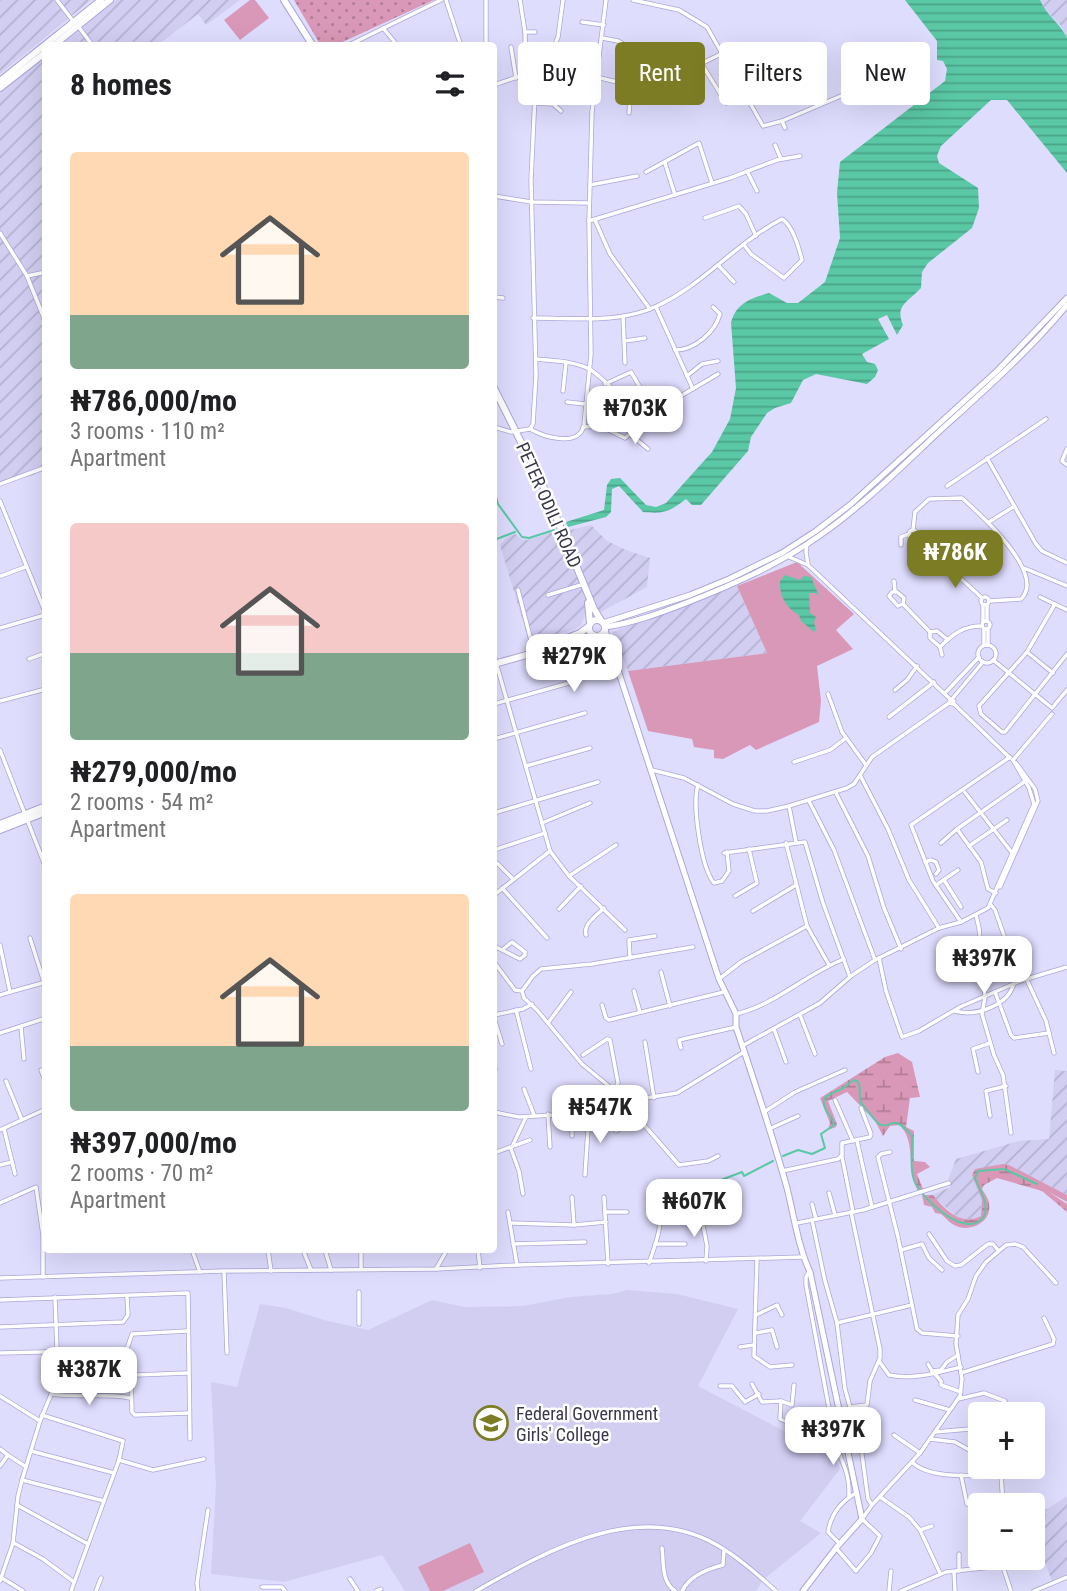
<!DOCTYPE html>
<meta charset="utf-8">
<style>
:root{--surface:#fff;--page:#f2f2f2;--text:#202124;--muted:#757577;--accent:#7c7c24}
body{margin:0;font-family:"Roboto Condensed",sans-serif;background:var(--page);color:var(--text);height:100vh;display:flex;flex-direction:column;font-size:26px;white-space:nowrap}
*{box-sizing:border-box;margin:0}
p{font-size:23px;color:var(--muted)}
.icon{flex:none;width:38px;height:38px;fill:none;stroke:currentColor;stroke-width:2;stroke-linecap:round;stroke-linejoin:round}
.map{position:relative;flex:1;overflow:hidden}
.side{position:absolute;left:42px;top:42px;width:455px;height:1211px;display:flex;flex-direction:column;background:var(--surface);border-radius:7px;box-shadow:0 7px 28px #0002}
.side>*{flex:none}
.hud{position:absolute;left:518px;top:42px;width:443px;height:63px;display:flex;gap:14px}
.fabs{position:absolute;left:968px;top:1402px;display:grid;gap:14px}
.fabs a{display:grid;place-items:center;width:77px;height:77px;border-radius:7px;background:var(--surface);box-shadow:0 7px 28px #0002;font-size:35px}
.price{position:absolute;translate:-50% -60px;padding:0 16px;border-radius:14px;background:#fff;color:#222;font-size:23px;line-height:46px;filter:drop-shadow(0 2px 4px #0008)}
.price::after{content:'';position:absolute;left:50%;top:42px;width:21px;height:16px;margin-left:-10px;background:inherit;clip-path:polygon(0 0,100% 0,50% 100%)}
.price.on{background:var(--accent);color:#fff}
ul{padding:0;list-style:none}
li{display:grid;align-content:center;gap:14px;height:371px;padding:0 28px}
li span{display:grid;place-items:center;height:217px;border-radius:7px;color:#555}
li>.icon{margin-inline-start:auto}
span .icon{width:126px;height:126px;fill:#fffc;stroke-width:1}
li b{font-size:30px}
h2{display:flex;justify-content:space-between;align-items:center;height:84px;padding:0 28px;font-size:30px}
.tag{padding:0 24px;border-radius:7px;background:var(--surface);box-shadow:0 7px 28px #0002;font-size:24px;line-height:63px}
.tag.on{background:var(--accent);color:#fff}
.map>svg:first-child{display:block}
.built{fill:#d1cef2}
.industrial{fill:url(#industrial-furrows)}
.green{fill:#d998b7}
.wetland{fill:url(#wetland-marsh)}
.park{fill:url(#park-dots)}
.water{fill:url(#water-rules)}
.lines{fill:none;stroke-linecap:round;stroke-linejoin:round}
.stream{stroke:#5ac8a5;stroke-width:2}
.street-casing{stroke:#aba6da;stroke-width:5}
.secondary-casing{stroke:#aba6da;stroke-width:7}
.primary-casing{stroke:#aba6da;stroke-width:8}
.street{stroke:#fff;stroke-width:3.5}
.secondary{stroke:#fff;stroke-width:5}
.primary{stroke:#fff;stroke-width:6}
.labels{text-anchor:middle;dominant-baseline:central;stroke-width:5;stroke-linejoin:round;paint-order:stroke}
.street-label{font-size:18px;fill:#38364b;stroke:#fff}
.poi-label{font-size:18px;fill:#38364b;stroke:#fff;text-anchor:start}
</style>
<div class="map">
<svg width="1067" height="1591" viewBox="0 0 1067 1591">
<defs>
<pattern id="industrial-furrows" width="10" height="10" patternUnits="userSpaceOnUse" patternTransform="scale(1.75)"><rect width="10" height="10" fill="#d1cef2"/><path d="M-1 1l2-2M0 10L10 0M9 11l2-2" fill="none" stroke="#b4b2d1"/></pattern>
<pattern id="wetland-marsh" width="20" height="14" patternUnits="userSpaceOnUse" patternTransform="scale(1.75)"><rect width="20" height="14" fill="#d998b7"/><path d="M1 5h8M5 5V1M11 12h8M15 12V8" fill="none" stroke="#b17d97"/></pattern>
<pattern id="park-dots" width="8" height="8" patternUnits="userSpaceOnUse" patternTransform="scale(1.75)"><rect width="8" height="8" fill="#d998b7"/><path d="M2 2h.1M6 6h.1" fill="none" stroke="#b17d97" stroke-width="1.8" stroke-linecap="round"/></pattern>
<pattern id="water-rules" width="6" height="5" patternUnits="userSpaceOnUse" patternTransform="scale(1.75)"><rect width="6" height="5" fill="#5ac8a5"/><path d="M0 2.5h6" fill="none" stroke="#4ba388"/></pattern>
</defs>
<rect width="100%" height="100%" fill="#dfddfe"/>
<polygon class="built" points="627,1290 677,1294 738,1309 698,1386 836,1458 840,1469 800,1521 821,1533 763,1580 756,1591 405,1591 382,1555 284,1582 211,1574 216,1485 211,1382 237,1387 260,1304 286,1308 324,1320 368,1330 432,1300 465,1307 523,1306 570,1297 612,1294"/>
<g class="industrial">
<polygon points="0,0 91,0 0,74"/>
<polygon points="116,0 240,0 206,25 198,14 158,45 59,46"/>
<polygon points="1040,0 1067,0 1067,38 1061,26 1043,8"/>
<polygon points="45,56 45,471 0,486 0,92"/>
<polygon points="591,525 607,541 626,550 650,558 647,587 601,612 585,615 581,625 575,629 529,642 500,545 508,536 516,534 521,539 527,540 568,527 570,530"/>
<polygon points="737,586 767,653 628,671 612,632"/>
<polygon points="1055,1070 1067,1071 1067,1195 1009,1165 975,1169 982,1200 981,1216 975,1219 965,1220 956,1216 931,1195 951,1187 948,1180 956,1159 1019,1141 1049,1139"/>
<polygon points="1067,1496 1067,1575 1052,1581 1033,1531 1033,1512 1047,1509"/>
</g>
<g class="green">
<polygon points="250,0 255,0 269,18 240,40 224,20"/>
<polygon points="797,562 854,614 836,630 853,649 817,666 821,701 819,722 756,750 750,745 723,759 714,758 714,750 694,747 692,739 648,731 628,671 767,653 737,586"/>
<polygon points="470,1543 484,1572 443,1591 430,1591 418,1567"/>
</g>
<g class="wetland">
<path d="M898 1053 912 1062 920 1097 910 1098 906 1127 914 1131V1161L925 1162 930 1167 917 1174 923 1189 918 1191C907 1170 916 1139 899 1125L890 1126 883 1136 875 1121 847 1092 828 1101 837 1124 836 1127 828 1130 830 1123 820 1098 885 1057Z"/>
<path d="M1003 1164 1009 1165 1067 1195V1202L1049 1192 1067 1204V1212L1042 1191 997 1178 984 1185 982 1189C985 1194 989 1199 989 1204 992 1221 973 1231 959 1227 951 1225 947 1219 941 1214L935 1213 932 1207 924 1205 922 1195H933C944 1209 962 1227 981 1216L982 1200 972 1175 975 1169Z"/>
</g>
<polygon class="park" points="294,0 434,0 336,45 321,46"/>
<g class="water">
<path d="M905 0H1040C1046 15 1060 23 1067 38V173L1007 100H991L941 146 937 156 939 163 978 188 979 208 972 228 928 263 922 272 921 288C907 303 895 305 903 325L897 335 887 315 878 319 889 339 862 354 867 362 875 364 878 370 875 377 867 384 816 374 803 380 791 403 775 408 767 413 751 437 748 451 701 505H692L686 499C669 512 664 514 643 512L619 486 612 489 611 512 606 517 568 527 566 522 604 510 607 485 611 479 620 478 646 505 656 507 666 503 712 452 730 419 736 388 731 323C736 303 751 298 769 293L787 303H798L825 282 840 238 837 193 840 162 945 81 947 69 943 61 937 60V41Z"/>
<path d="M785 575 800 580 804 576 811 577 819 596 815 593H809L810 613 816 617 814 622 816 630 814 632 801 621 799 615C786 608 779 596 780 581Z"/>
</g>
<g class="lines">
<g class="stream">
<polyline points="494,489 498,504 522,537 529,538 554,530"/>
<polyline points="494,540 515,532"/>
<path d="M783 1156 798 1150 812 1154 825 1148 821 1134 834 1125C833 1118 829 1116 826 1110 819 1096 829 1095 839 1090 845 1088 849 1083 854 1080L858 1082C862 1089 858 1096 861 1103 863 1105 877 1123 879 1124 890 1131 892 1111 912 1136 913 1151 909 1166 914 1180 920 1197 959 1233 978 1222 985 1218 987 1212 985 1203 984 1195 978 1186 975 1178L978 1171 1004 1169 1037 1184"/>
<polyline points="713,1183 742,1172 744,1176 773,1161"/>
</g>
<g class="street-casing">
<g id="street">
<polyline points="57,0 73,21"/>
<polyline points="446,0 461,46"/>
<polyline points="486,0 486,46"/>
<polyline points="520,0 525,32 526,74"/>
<polyline points="633,0 679,10 707,27 763,126 782,121 855,90 902,76 910,90"/>
<polyline points="582,22 604,25"/>
<polyline points="78,26 93,46"/>
<polyline points="383,28 398,46"/>
<polyline points="525,32 535,32"/>
<polyline points="602,38 618,41 643,56"/>
<polyline points="347,46 441,0"/>
<polyline points="511,47 516,78"/>
<polyline points="724,54 768,47"/>
<polyline points="701,63 726,103"/>
<polyline points="543,74 558,37 563,0"/>
<polyline points="676,75 687,97"/>
<polyline points="494,85 526,74 596,77 630,85 645,85 680,74 723,53"/>
<polyline points="494,103 494,128"/>
<polyline points="534,103 553,104 561,111"/>
<polyline points="629,113 631,85"/>
<polyline points="782,121 785,128"/>
<polyline points="775,145 781,159"/>
<polyline points="665,163 675,195"/>
<polyline points="747,171 757,191"/>
<polyline points="646,172 699,143 712,183"/>
<polyline points="590,185 637,176"/>
<polyline points="494,196 531,202 589,203"/>
<polyline points="705,218 739,206 746,214 756,236"/>
<polyline points="595,220 610,254 650,309"/>
<polyline points="589,221 730,178 777,160 800,156"/>
<polyline points="0,233 27,276 46,323"/>
<polyline points="718,265 734,282"/>
<polyline points="27,276 46,272"/>
<polyline points="494,297 503,298"/>
<polyline points="656,307 693,389"/>
<polyline points="623,316 625,363"/>
<path d="M533 318C573 318 620 324 657 306 703 285 737 242 782 219 792 225 799 248 802 260L784 278 751 254 744 245"/>
<polyline points="625,341 645,338"/>
<path d="M675 350C695 350 715 332 720 314L713 307"/>
<path d="M536 359C553 361 576 361 591 370 610 383 621 402 644 411L667 404 718 374"/>
<polyline points="687,376 702,364 718,361"/>
<polyline points="605,384 631,372 641,389"/>
<polyline points="563,391 566,363"/>
<polyline points="567,402 585,404"/>
<polyline points="494,427 511,432 530,429 533,424 536,375 531,180 536,74"/>
<polyline points="583,427 600,426 625,438 646,420 647,416 644,412"/>
<path d="M530 429C544 437 579 448 584 425L591 354 589 221 592 112 606 0"/>
<polyline points="630,434 648,449"/>
<polyline points="1067,449 1062,461 1067,465"/>
<polyline points="987,458 1036,544 1042,551 1067,563"/>
<polyline points="0,484 46,467"/>
<polyline points="947,486 1046,419"/>
<polyline points="0,501 46,614"/>
<polyline points="989,522 1013,507"/>
<circle cx="913" cy="534" r="4"/>
<path d="M913 530 915 512 929 499 962 498C980 514 1047 574 1021 599L989 601"/>
<polyline points="916,537 931,551"/>
<polyline points="807,544 806,552 808,565"/>
<polyline points="901,545 901,537 909,534"/>
<polyline points="789,557 808,565 950,699"/>
<polyline points="944,563 944,558 937,551 931,551 930,556 937,564 944,563 982,598"/>
<polyline points="1024,568 1067,586"/>
<polyline points="1,576 25,567"/>
<polyline points="894,581 895,591"/>
<polyline points="518,590 533,648"/>
<polyline points="548,595 581,585"/>
<circle cx="985" cy="601" r="4"/>
<polyline points="1040,597 1067,610"/>
<polyline points="903,604 898,606 889,596 892,592 897,592 904,598 903,604 930,632"/>
<polyline points="1055,604 1027,652 979,706 981,714 1002,732 1005,732 1067,654"/>
<polyline points="983,605 983,622"/>
<polyline points="987,606 987,621"/>
<circle cx="986" cy="625" r="4"/>
<polyline points="0,628 45,615"/>
<polyline points="984,629 984,645"/>
<polyline points="988,630 988,645"/>
<circle cx="987" cy="654" r="9"/>
<polyline points="940,647 930,638 930,632 937,631 948,640"/>
<polyline points="1027,652 1053,673"/>
<path d="M942 655 940 647C953 634 963 626 982 626"/>
<polyline points="29,659 46,653"/>
<polyline points="495,659 550,851 569,876 625,930"/>
<polyline points="993,660 1052,708 1067,690"/>
<polyline points="895,690 907,680 917,666"/>
<polyline points="945,693 979,657"/>
<polyline points="828,694 842,732 866,765"/>
<polygon points="950,699 954,701 953,704 950,703"/>
<polyline points="952,699 983,662"/>
<polyline points="0,701 46,689"/>
<polyline points="494,704 576,681 568,642"/>
<polyline points="954,704 1010,758"/>
<polyline points="889,717 934,682"/>
<polyline points="494,739 585,713"/>
<polyline points="0,750 46,868"/>
<polyline points="1013,760 1052,714"/>
<polyline points="794,762 830,750 846,738"/>
<polyline points="526,766 590,748"/>
<polyline points="652,770 684,778 733,804 755,811 767,811 789,806 847,788 854,784 872,757 949,703"/>
<polyline points="860,775 888,829 909,880 939,928"/>
<path d="M698 785C692 805 701 867 714 883L722 881 729 871 727 852"/>
<polyline points="963,790 1013,854"/>
<polyline points="836,793 868,856 884,908 901,949"/>
<polyline points="809,801 834,850 875,960"/>
<polyline points="789,806 796,842"/>
<polyline points="494,813 598,782"/>
<polyline points="542,823 590,803"/>
<polyline points="957,829 981,862 988,889 996,893"/>
<polyline points="786,843 807,926 829,965"/>
<polyline points="941,843 957,829 1027,780"/>
<polyline points="969,846 1007,820"/>
<polyline points="494,850 545,833"/>
<polyline points="724,853 805,842 823,903 850,977"/>
<polyline points="494,860 512,878"/>
<polyline points="925,862 931,860 936,862 939,870 936,874"/>
<polyline points="569,876 616,845"/>
<polyline points="944,880 961,907"/>
<polyline points="936,885 958,870"/>
<polyline points="1000,887 1038,801 1035,789 1016,763"/>
<polyline points="502,888 547,938"/>
<polyline points="494,895 550,851"/>
<polyline points="735,896 757,883 749,849"/>
<polyline points="991,905 995,910 1020,981 1067,967"/>
<polyline points="559,909 581,886"/>
<polyline points="753,911 796,885"/>
<polyline points="976,915 979,928 985,997 982,1014 994,1055 1003,1075 1011,1133"/>
<polyline points="961,922 933,881 911,825 1010,757"/>
<path d="M586 935C583 924 596 916 604 908"/>
<polyline points="30,938 44,982"/>
<polyline points="0,945 10,992 46,982"/>
<polyline points="494,946 520,959 525,955 525,952 512,942 502,950"/>
<polyline points="630,958 629,940 655,936"/>
<polyline points="879,958 886,991 902,1037 919,1031 960,1007 1020,981"/>
<polyline points="494,962 515,990 522,991 524,998 537,1010 582,1064 627,1101 638,1118 679,1165 708,1161 718,1156"/>
<polyline points="661,972 670,1006"/>
<polyline points="719,979 741,962 807,926"/>
<polyline points="1027,980 1046,1021 1054,1053"/>
<polyline points="522,991 533,976 541,969 592,964 693,947"/>
<polyline points="634,991 640,1012"/>
<polyline points="995,992 1011,1035 1014,1038 1049,1033"/>
<polyline points="0,995 10,992"/>
<polyline points="602,1005 606,1018 609,1020 724,992"/>
<polyline points="516,1010 531,1069"/>
<path d="M955 1011C976 1017 1010 1005 1014 982"/>
<path d="M736 1014C777 1004 804 975 844 959"/>
<polyline points="494,1015 523,1009 532,1004"/>
<polyline points="800,1015 815,1054"/>
<polyline points="494,1018 502,1044"/>
<polyline points="548,1023 571,992"/>
<polyline points="21,1027 24,1059"/>
<polyline points="774,1029 786,1062"/>
<polyline points="0,1033 46,1018"/>
<polyline points="645,1042 654,1098"/>
<polyline points="742,1046 820,1003 851,976 875,960 939,928 961,922 988,908 1034,804 1029,788 1013,760"/>
<polyline points="681,1048 679,1040 736,1027"/>
<polyline points="583,1055 607,1039 610,1040 618,1083 614,1091"/>
<polyline points="494,1069 495,1069"/>
<polyline points="41,1070 46,1082"/>
<polyline points="978,1072 973,1049 990,1043"/>
<polyline points="6,1081 22,1120"/>
<polyline points="524,1089 534,1115"/>
<polyline points="587,1093 609,1087"/>
<polyline points="835,1100 853,1141"/>
<polyline points="494,1112 519,1117 589,1113 627,1101 677,1093 744,1052"/>
<polyline points="764,1112 795,1092 845,1070"/>
<polyline points="548,1114 550,1147"/>
<polyline points="572,1114 572,1136"/>
<polyline points="990,1116 986,1091 1006,1086"/>
<polyline points="4,1129 15,1174"/>
<polyline points="769,1129 798,1116"/>
<polyline points="0,1130 46,1109"/>
<polyline points="616,1131 638,1118"/>
<polyline points="857,1141 872,1207"/>
<polyline points="890,1152 881,1154 878,1157 898,1237 917,1329 922,1333 958,1336"/>
<polyline points="494,1153 530,1140"/>
<polyline points="842,1157 853,1212"/>
<polyline points="0,1165 12,1162"/>
<polyline points="782,1171 838,1159 842,1155 842,1143 870,1137 871,1134 861,1108"/>
<polyline points="585,1175 589,1113"/>
<polyline points="829,1193 835,1215"/>
<polyline points="523,1194 519,1171 511,1149 526,1117"/>
<polyline points="572,1197 574,1225"/>
<polyline points="604,1197 608,1264"/>
<polyline points="0,1203 36,1187 43,1235 43,1277"/>
<polyline points="812,1204 816,1219"/>
<polyline points="508,1212 517,1265"/>
<polyline points="605,1212 627,1212"/>
<polyline points="667,1215 666,1208 669,1198 686,1199 687,1214"/>
<polyline points="667,1215 697,1214 701,1224"/>
<polyline points="701,1215 707,1246 706,1261"/>
<polyline points="812,1220 825,1281 837,1323 845,1389 861,1447 868,1499 872,1505"/>
<polyline points="511,1223 574,1225 606,1222"/>
<polyline points="797,1223 863,1210 949,1183"/>
<polyline points="929,1234 947,1261 955,1266 961,1265 988,1244 993,1244 998,1250"/>
<polyline points="513,1244 585,1242"/>
<polyline points="655,1244 685,1244"/>
<polyline points="192,1250 200,1272"/>
<polyline points="268,1250 271,1271"/>
<polyline points="303,1250 311,1270"/>
<polyline points="325,1250 331,1270"/>
<polyline points="361,1250 361,1269"/>
<polyline points="478,1250 480,1268"/>
<polyline points="901,1250 922,1244 929,1258 942,1270"/>
<polyline points="757,1259 754,1356 770,1367 792,1365"/>
<path d="M649 1263C660 1232 664 1222 655 1189"/>
<polyline points="436,1269 447,1250"/>
<polyline points="224,1271 227,1353"/>
<polyline points="0,1278 224,1271 436,1269 517,1265 803,1257"/>
<polyline points="0,1300 188,1293 190,1439"/>
<polyline points="756,1315 777,1305 782,1315"/>
<polyline points="837,1323 912,1305"/>
<polyline points="359,1324 359,1292"/>
<polyline points="0,1327 123,1322 128,1315 127,1296"/>
<polyline points="756,1333 772,1330 777,1347"/>
<polyline points="740,1347 754,1345"/>
<polyline points="0,1353 125,1350 128,1346 132,1334 187,1331"/>
<path d="M879 1361 889 1375C913 1380 937 1373 961 1367"/>
<polyline points="928,1364 932,1371 941,1370 947,1362 958,1355"/>
<polyline points="961,1373 1053,1344 1054,1339 1044,1318"/>
<polyline points="935,1374 941,1381 941,1385 961,1392"/>
<polyline points="131,1375 132,1412 135,1415 189,1413"/>
<polyline points="58,1378 188,1373"/>
<polyline points="752,1384 762,1402 781,1401 792,1405 794,1385"/>
<polyline points="720,1386 732,1386 745,1402 759,1394"/>
<path d="M51 1394C78 1398 103 1393 130 1398"/>
<polyline points="0,1396 40,1421"/>
<polyline points="958,1399 984,1393 1005,1401"/>
<polyline points="915,1400 950,1410"/>
<polyline points="781,1401 780,1419 804,1429 834,1435 806,1285 806,1277 809,1272"/>
<polyline points="850,1407 867,1405 870,1381 880,1358 880,1349 851,1212"/>
<polyline points="42,1415 123,1441 119,1460 71,1591"/>
<polyline points="935,1432 970,1429"/>
<polyline points="894,1435 920,1453"/>
<path d="M833 1436C840 1461 850 1469 849 1497"/>
<polyline points="930,1439 955,1442 980,1456"/>
<polyline points="0,1449 8,1455"/>
<polyline points="31,1451 114,1473"/>
<polyline points="119,1460 153,1470 204,1459"/>
<path d="M912 1462C930 1480 975 1475 999 1475L1002 1473V1466"/>
<polyline points="0,1466 8,1455 26,1467"/>
<polyline points="1001,1474 1003,1505"/>
<polyline points="961,1475 967,1504 980,1508"/>
<polyline points="22,1480 104,1501"/>
<polyline points="880,1497 909,1517 920,1530 940,1573"/>
<polyline points="17,1505 88,1544"/>
<polyline points="1032,1515 1043,1515"/>
<polyline points="920,1530 932,1526"/>
<polyline points="14,1543 43,1559 74,1582"/>
<path d="M840 1544 828 1532C831 1514 840 1502 856 1493"/>
<path d="M662 1548C664 1563 661 1581 675 1591"/>
<polyline points="836,1548 856,1571 871,1553 880,1536 862,1519 872,1505 920,1453 960,1396 962,1379 956,1344 958,1315 968,1299 976,1276 986,1262 1006,1245 1015,1244 1023,1247 1056,1283"/>
<polyline points="959,1554 959,1571"/>
<polyline points="1032,1555 1033,1555"/>
<polyline points="1002,1564 1011,1591"/>
<polyline points="954,1572 955,1591"/>
<polyline points="2,1578 23,1591"/>
<polyline points="350,1579 358,1591"/>
<polyline points="0,1581 13,1543 18,1496 22,1480 40,1421 58,1378 55,1297"/>
<polyline points="262,1587 282,1587 285,1591"/>
<polyline points="96,1591 101,1578"/>
<polyline points="198,1591 197,1583 208,1510"/>
<polyline points="376,1591 381,1589"/>
<path d="M476 1591C547 1551 636 1499 717 1545 738 1557 758 1575 776 1591"/>
<path d="M682 1591C689 1577 707 1569 723 1565L724 1550"/>
<polyline points="889,1591 891,1571"/>
<polyline points="901,1591 946,1572 992,1567 1025,1558"/>
<polyline points="1034,1591 1067,1577"/>
</g>
</g>
<g class="secondary-casing">
<g id="secondary">
<polyline points="603,623 690,595 729,579 782,553 816,531 851,504 997,371 1067,298"/>
<path d="M605 627C633 623 660 613 686 603 732 585 778 565 819 536 864 505 903 465 943 428 986 389 1030 350 1067 305"/>
<path d="M605 630 719 979 736 1014V1027C754 1080 772 1134 787 1188 794 1216 798 1246 810 1272L862 1519 836 1548 803 1591"/>
<polyline points="596,637 603,642 608,652"/>
</g>
</g>
<g class="primary-casing">
<g id="primary">
<polyline points="284,0 313,46"/>
<polyline points="53,46 110,0"/>
<polyline points="0,81 101,0"/>
<polyline points="0,88 46,52"/>
<polyline points="494,388 545,490 594,609 602,622"/>
<polyline points="588,603 590,623"/>
<circle cx="597" cy="628" r="8"/>
<polyline points="565,639 580,633 588,627"/>
<polyline points="494,664 594,636"/>
<polyline points="0,824 46,806"/>
<polyline points="0,830 46,812"/>
</g>
</g>
<use href="#street" class="street"/>
<use href="#secondary" class="secondary"/>
<use href="#primary" class="primary"/>
</g>
<defs>
<g id="university-ring" transform="scale(1.75)"><circle r="9.5" fill="#fff" stroke="#7c7c24" stroke-width="1.5"/><path d="M0-5L7-2L0 1L-7-2ZM-4 1L0 2.5L4 1V4Q0 6-4 4Z" fill="#7c7c24"/></g>
</defs>
<g fill-rule="evenodd">
<use href="#university-ring" x="491" y="1423"/>
</g>
<g class="labels">
<g class="street-label">
<text transform="translate(549 505) rotate(66)">PETER ODILI ROAD</text>
</g>
<g class="poi-label">
<text x="516" y="1413">Federal Government<tspan x="516" dy="21">Girls' College</tspan></text>
</g>
</g>
</svg>
<div class="fabs">
<a>+</a>
<a>−</a>
</div>
<b class="price" style="left:635px;top:446px">₦703K</b>
<b class="price on" style="left:955px;top:590px">₦786K</b>
<b class="price" style="left:574px;top:694px">₦279K</b>
<b class="price" style="left:984px;top:996px">₦397K</b>
<b class="price" style="left:600px;top:1145px">₦547K</b>
<b class="price" style="left:694px;top:1239px">₦607K</b>
<b class="price" style="left:89px;top:1407px">₦387K</b>
<b class="price" style="left:833px;top:1467px">₦397K</b>
<div class="hud">
<a class="tag">Buy</a>
<a class="tag on">Rent</a>
<a class="tag">Filters</a>
<a class="tag">New</a>
</div>
<section class="side">
<h2>8 homes<svg class="icon" aria-label="filters" viewBox="0 0 24 24"><path d="M4 7h16M4 17h16"/><circle cx="9" cy="7" r="2"/><circle cx="15" cy="17" r="2"/></svg></h2>
<ul>
<li><span style="background:linear-gradient(#ffd9b3 75%,#7fa58c 0)"><svg class="icon" aria-label="home" viewBox="0 0 24 24"><path d="M3 11l9-7 9 7M6 9v11h12V9"/></svg></span><div><b>₦786,000/mo</b><p>3 rooms · 110 m²</p><p>Apartment</p></div></li>
<li><span style="background:linear-gradient(#f6c9c9 60%,#7fa58c 0)"><svg class="icon" aria-label="home" viewBox="0 0 24 24"><path d="M3 11l9-7 9 7M6 9v11h12V9"/></svg></span><div><b>₦279,000/mo</b><p>2 rooms · 54 m²</p><p>Apartment</p></div></li>
<li><span style="background:linear-gradient(#ffd9b3 70%,#7fa58c 0)"><svg class="icon" aria-label="home" viewBox="0 0 24 24"><path d="M3 11l9-7 9 7M6 9v11h12V9"/></svg></span><div><b>₦397,000/mo</b><p>2 rooms · 70 m²</p><p>Apartment</p></div></li>
</ul>
</section>
</div>
